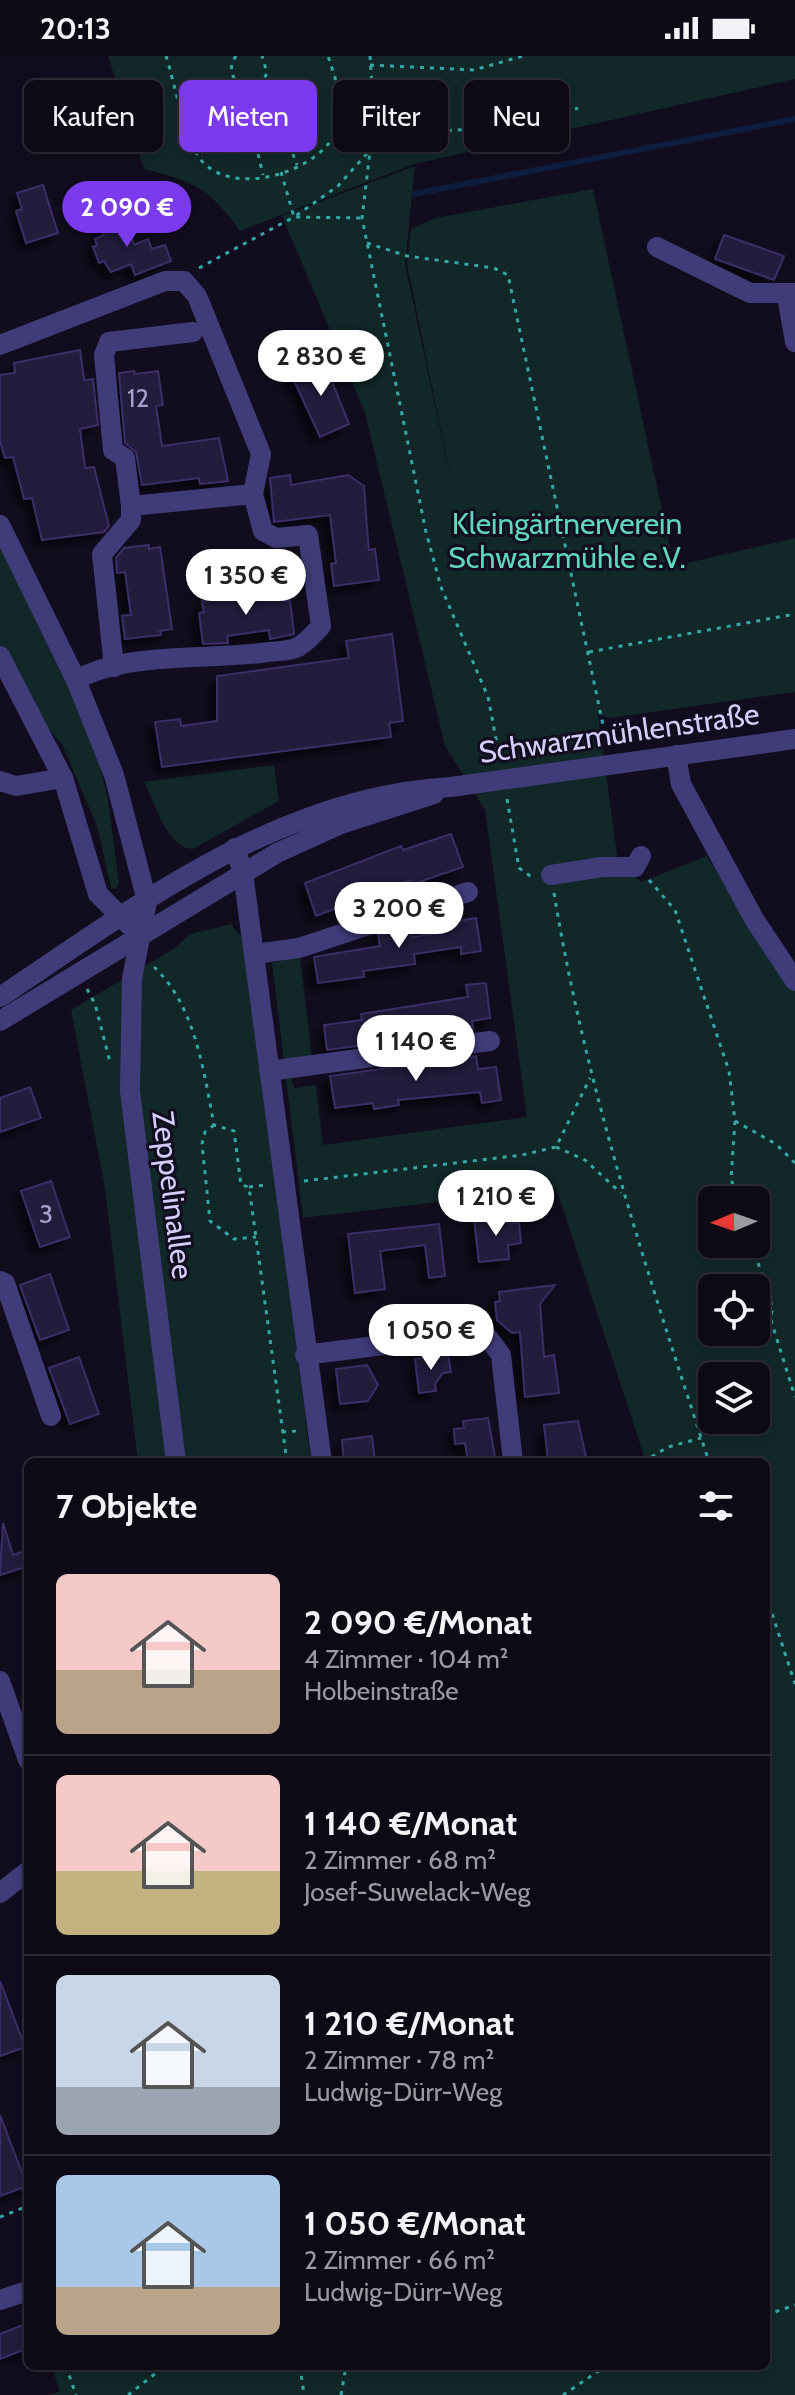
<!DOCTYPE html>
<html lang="de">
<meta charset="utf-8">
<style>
:root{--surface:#0d0a16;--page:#1b1823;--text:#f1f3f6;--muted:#9a9aa1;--line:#2d2b35;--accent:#7c3aed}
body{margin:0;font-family:Cabin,sans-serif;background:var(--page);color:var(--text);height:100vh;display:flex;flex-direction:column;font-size:30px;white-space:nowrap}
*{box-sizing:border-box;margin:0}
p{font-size:26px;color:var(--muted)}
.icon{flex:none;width:44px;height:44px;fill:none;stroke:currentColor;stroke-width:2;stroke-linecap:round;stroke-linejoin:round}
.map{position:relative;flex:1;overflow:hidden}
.panel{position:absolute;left:24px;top:1402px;width:746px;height:912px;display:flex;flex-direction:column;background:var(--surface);border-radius:12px;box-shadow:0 4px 12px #0003,0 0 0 2px var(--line)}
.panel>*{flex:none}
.guide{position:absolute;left:24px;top:24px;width:748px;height:72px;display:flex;gap:16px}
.needle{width:52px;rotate:268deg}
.fabs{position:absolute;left:698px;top:1130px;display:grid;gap:16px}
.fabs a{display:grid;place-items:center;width:72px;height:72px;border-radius:12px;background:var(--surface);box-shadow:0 4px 12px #0003,0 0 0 2px var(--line);font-size:40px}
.price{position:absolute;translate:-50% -68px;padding:0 18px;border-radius:28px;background:#fff;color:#222;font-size:26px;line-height:52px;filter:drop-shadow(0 2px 4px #0008)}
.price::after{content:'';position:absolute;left:50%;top:48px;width:24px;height:18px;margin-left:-12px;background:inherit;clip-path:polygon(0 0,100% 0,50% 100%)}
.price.current{background:var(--accent);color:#fff}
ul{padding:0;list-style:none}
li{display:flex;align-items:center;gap:24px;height:200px;padding:0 32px}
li+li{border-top:2px solid var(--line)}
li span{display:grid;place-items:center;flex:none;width:224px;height:160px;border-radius:12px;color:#555}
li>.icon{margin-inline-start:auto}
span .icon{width:96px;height:96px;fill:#fffc;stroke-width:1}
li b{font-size:34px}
h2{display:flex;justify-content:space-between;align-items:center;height:96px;padding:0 32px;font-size:34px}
.chip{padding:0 28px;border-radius:12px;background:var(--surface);box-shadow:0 4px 12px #0003,0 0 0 2px var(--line);font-size:28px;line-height:72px}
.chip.current{background:var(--accent);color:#fff}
.status{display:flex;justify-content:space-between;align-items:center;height:56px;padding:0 40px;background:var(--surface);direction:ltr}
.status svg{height:22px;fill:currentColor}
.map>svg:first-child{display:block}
.green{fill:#112728;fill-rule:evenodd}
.water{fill:#0e1d3d}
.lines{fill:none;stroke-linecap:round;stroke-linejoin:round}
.stream{stroke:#0e1d3d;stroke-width:6}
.building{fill:#231b3e;stroke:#3c2e68;stroke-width:2;filter:url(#shadow)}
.path{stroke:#35a8a6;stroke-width:3;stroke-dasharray:4 6;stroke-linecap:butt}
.minor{stroke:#403c7a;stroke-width:20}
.labels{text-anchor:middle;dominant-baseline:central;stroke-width:6;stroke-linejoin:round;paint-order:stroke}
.number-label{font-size:26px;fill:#a8a1cc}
.park-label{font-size:30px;fill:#5fd6bd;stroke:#110d1e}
.street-label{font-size:30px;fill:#d5cefc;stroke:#110d1e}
</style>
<div class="status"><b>20:13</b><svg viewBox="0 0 49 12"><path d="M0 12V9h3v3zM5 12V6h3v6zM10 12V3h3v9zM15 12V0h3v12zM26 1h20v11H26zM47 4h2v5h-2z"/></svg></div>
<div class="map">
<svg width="795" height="2339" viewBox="0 0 795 2339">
<defs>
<filter id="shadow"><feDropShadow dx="-7" dy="7" stdDeviation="4" flood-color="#0009"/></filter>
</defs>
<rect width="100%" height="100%" fill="#110d1e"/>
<g class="green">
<path d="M108 0H795V23L414 108 240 175C209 132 195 126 144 113Z"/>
<path d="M415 110 405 208 457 453 407 208 411 173 436 162 593 133 674 510 795 482V636L610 662 598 659 619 814 626 813 641 826 707 800 795 935V2339H49L60 2335 51 2310H766V1406H646L556 1132 303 1162 286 1023 291 1021 294 1032 316 1029 323 1089 527 1061 485 754 445 690 365 357 282 160ZM712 1144H756V1188H712ZM712 1232H756V1276H712ZM712 1320H756V1364H712Z"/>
<polygon points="0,482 94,686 108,743 119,828 115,833 111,831 97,770 62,688 29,651 0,590"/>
<path d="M274 709 279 745 193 793C167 793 155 747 144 726Z"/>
<polygon points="231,868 242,882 247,898 311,1406 138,1406 105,1133 71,954 175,892 190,878"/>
<polygon points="300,900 312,1002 284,1005 272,907"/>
</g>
<g class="water">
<polygon points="292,25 313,75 296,80 275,30"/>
<polygon points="237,41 250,94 231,100 221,47"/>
<polygon points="273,58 282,81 260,87 255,64"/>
</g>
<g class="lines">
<polyline class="stream" points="414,138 795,63"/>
</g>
<g class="building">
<polygon points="43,129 58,177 26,187 16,155 22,153 17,137"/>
<polygon points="125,160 134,189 148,183 152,193 165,189 171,205 135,219 131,208 111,216 104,205 99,207 93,191 97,189 95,183 104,179 100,170"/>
<polygon points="724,179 784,200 774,224 715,203"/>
<polygon points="80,294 84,324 93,323 98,369 80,373 85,412 94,411 109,470 104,476 42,484 32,442 24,443 13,401 5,402 0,385 0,319 15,317 14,307"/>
<polygon points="323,303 349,368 320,381 291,318"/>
<polygon points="134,315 135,318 158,315 163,349 156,350 162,390 219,382 228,425 200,428 199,422 142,429 136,396 125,387 119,317"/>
<polygon points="290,419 291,429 348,419 364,430 368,485 369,494 375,493 379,524 334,530 331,508 336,507 330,459 274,466 270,422"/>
<polygon points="149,489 149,493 160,491 172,573 160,575 161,579 125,583 122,560 131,559 125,516 117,517 116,502 124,492"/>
<polygon points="284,534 285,545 290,544 294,578 270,583 269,574 227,580 228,587 203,588 199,557 204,556 202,545"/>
<polygon points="392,578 403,665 389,667 391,681 162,711 155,666 180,663 181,670 217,665 217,620 349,602 346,585"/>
<polygon points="451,778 463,811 413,828 411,824 316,860 305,827 401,790 403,794"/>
<polygon points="457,856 458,865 476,862 481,895 461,898 461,891 414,898 415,908 363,915 364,921 318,927 314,901 380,890 378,879 382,878 411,874 412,881 441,877 439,859"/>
<polygon points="486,927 490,962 472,965 473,974 456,976 454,960 423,965 425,981 327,994 324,969 362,964 361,958 468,941 466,929"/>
<polygon points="476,1000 478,1013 496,1011 501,1044 482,1047 480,1036 398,1044 399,1049 374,1053 373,1047 335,1052 330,1020"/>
<polygon points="30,1031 41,1062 0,1076 0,1042"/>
<polygon points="51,1125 70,1181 40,1191 21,1135"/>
<polygon points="507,1159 508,1168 519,1167 521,1187 508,1189 509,1203 479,1206 474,1163"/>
<polygon points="439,1168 445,1220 429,1222 425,1189 380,1195 385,1233 355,1237 348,1178"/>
<polygon points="50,1218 69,1274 40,1284 20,1229"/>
<polygon points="555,1229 540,1248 544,1301 554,1299 559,1337 525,1341 520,1276 512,1277 497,1264 495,1246 500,1245 499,1236"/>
<polygon points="448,1299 451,1316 443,1317 435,1328 436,1335 419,1337 415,1303"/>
<polygon points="79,1301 99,1358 70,1368 49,1312"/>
<polygon points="367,1309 378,1329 368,1345 340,1348 336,1313"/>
<polygon points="488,1362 496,1406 468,1406 465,1387 455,1388 454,1373 464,1372 463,1365"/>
<polygon points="578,1365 586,1401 548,1405 544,1369"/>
<polygon points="372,1380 375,1406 344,1406 342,1384"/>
<polygon points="3,1467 13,1499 28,1494 28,1510 0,1519"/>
<polygon points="0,1925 25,1991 0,2000"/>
<polygon points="0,2059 27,2130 0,2140"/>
<polygon points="28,2267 28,2292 0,2303 0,2278"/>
</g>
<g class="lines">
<g class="path">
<path d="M166 0C175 28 183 76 198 100 228 145 321 117 338 72 346 49 335 22 328 0"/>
<path d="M236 0C219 24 254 45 267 17L262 0"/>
<polyline points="370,0 374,62 362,162 426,476 441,531 488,641 500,704"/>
<polyline points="370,9 474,14 523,0"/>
<polyline points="265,23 297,109"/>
<polyline points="242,30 263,119"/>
<polyline points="281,116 294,161 338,130 371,93 418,76 500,72 550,63 578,52"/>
<polyline points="367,187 407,200 494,212 508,219 607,688"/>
<polyline points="199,212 294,161 362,162"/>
<polyline points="589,596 795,558"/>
<polyline points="507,743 519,812 533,822"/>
<polyline points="649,824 675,854 729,1015 735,1065 731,1123 738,1144"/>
<path d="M554 837C586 1033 648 1218 709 1406"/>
<path d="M154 911C195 949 204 1016 214 1069L234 1075 241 1129 249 1131 287 1406"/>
<polyline points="87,933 95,948 110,1006"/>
<polyline points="735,1065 776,1088 795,1107"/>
<polyline points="214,1069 205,1076 202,1088 210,1165 234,1183 256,1181"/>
<polyline points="556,1091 585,1104 621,1137"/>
<polyline points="304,1125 522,1099 556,1091 590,1022"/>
<polyline points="249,1131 264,1129"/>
<polyline points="752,1188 773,1253 770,1261 795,1341"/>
<polyline points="282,1376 298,1375"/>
<polyline points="643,1406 668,1391 701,1382"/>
<polyline points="766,1539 795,1628"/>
<polyline points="0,2161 28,2150"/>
<polyline points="766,2259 795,2249"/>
<polyline points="66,2310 76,2339"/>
<polyline points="300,2310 304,2339"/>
<polyline points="128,2339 165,2310"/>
<polyline points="341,2339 346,2310"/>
<polyline points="563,2339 606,2310"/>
</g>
<g class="minor">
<polyline points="657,191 750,237 795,237"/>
<polyline points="787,240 795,286"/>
<polyline points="193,276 109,286 104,299 113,394 125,402 131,450 253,438"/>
<path d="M0 289 165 225H184L197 240 261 398 253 438 263 475 276 482 308 479 321 570C314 578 307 586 298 591 288 596 272 595 261 597 204 604 126 596 76 624"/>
<polyline points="0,469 76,624 114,719 147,845 132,923 130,1035 176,1406"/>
<polyline points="0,600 63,722 98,838 130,870"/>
<polyline points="114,611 102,498 131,464 131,450"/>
<polyline points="676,699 681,728 754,863 795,925"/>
<polyline points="0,725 16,730 63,722"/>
<polyline points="235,792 243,817 322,1406"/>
<polyline points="551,819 602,811 635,811 641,800"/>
<polyline points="254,898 299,892 468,836"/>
<path d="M0 941C138 849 280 740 451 731L795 683"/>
<polyline points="0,965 277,797 341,768 434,738"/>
<polyline points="269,1015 490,985"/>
<polyline points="0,1225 5,1227 51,1360"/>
<polyline points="305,1299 469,1278 489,1283 501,1299 513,1406"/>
<polyline points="0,1625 28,1704"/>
<polyline points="0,1837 28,1815"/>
<polyline points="0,2244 24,2236"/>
</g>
</g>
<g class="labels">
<g class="number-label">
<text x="138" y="342">12</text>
<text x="46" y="1158">3</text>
</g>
<g class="park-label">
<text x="567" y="467">Kleingärtnerverein<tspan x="567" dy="34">Schwarzmühle e.V.</tspan></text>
</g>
<g class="street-label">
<text transform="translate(619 677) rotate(-8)">Schwarzmühlenstraße</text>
<text transform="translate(173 1139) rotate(83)">Zeppelinallee</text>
</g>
</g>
</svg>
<div class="fabs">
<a><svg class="needle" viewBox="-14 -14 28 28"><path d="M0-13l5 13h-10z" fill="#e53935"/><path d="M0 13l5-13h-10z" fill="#9a9aa1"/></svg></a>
<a><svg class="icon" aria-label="locate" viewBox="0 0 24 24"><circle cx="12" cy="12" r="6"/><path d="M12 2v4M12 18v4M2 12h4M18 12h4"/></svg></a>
<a><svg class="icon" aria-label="layers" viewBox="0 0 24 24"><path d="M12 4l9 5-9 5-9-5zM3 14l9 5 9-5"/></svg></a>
</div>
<b class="price current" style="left:127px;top:193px">2 090 €</b>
<b class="price" style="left:321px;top:342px">2 830 €</b>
<b class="price" style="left:246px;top:561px">1 350 €</b>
<b class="price" style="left:399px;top:894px">3 200 €</b>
<b class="price" style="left:416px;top:1027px">1 140 €</b>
<b class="price" style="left:496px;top:1182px">1 210 €</b>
<b class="price" style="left:431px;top:1316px">1 050 €</b>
<div class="guide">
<a class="chip">Kaufen</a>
<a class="chip current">Mieten</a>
<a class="chip">Filter</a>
<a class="chip">Neu</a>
</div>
<section class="panel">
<h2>7 Objekte<svg class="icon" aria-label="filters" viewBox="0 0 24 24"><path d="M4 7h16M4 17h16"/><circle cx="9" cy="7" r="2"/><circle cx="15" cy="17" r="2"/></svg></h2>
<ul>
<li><span style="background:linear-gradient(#f6c9c9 60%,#b9a48a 0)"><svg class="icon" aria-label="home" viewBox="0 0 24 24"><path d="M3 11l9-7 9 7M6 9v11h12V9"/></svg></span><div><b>2 090 €/Monat</b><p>4 Zimmer · 104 m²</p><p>Holbeinstraße</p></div></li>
<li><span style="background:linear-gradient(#f6c9c9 60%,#c2b280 0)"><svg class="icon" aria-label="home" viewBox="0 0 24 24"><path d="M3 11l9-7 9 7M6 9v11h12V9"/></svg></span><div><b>1 140 €/Monat</b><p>2 Zimmer · 68 m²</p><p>Josef-Suwelack-Weg</p></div></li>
<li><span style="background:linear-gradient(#c9d6e8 70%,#9aa5b1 0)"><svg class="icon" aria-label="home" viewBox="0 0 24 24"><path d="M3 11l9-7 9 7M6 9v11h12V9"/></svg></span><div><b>1 210 €/Monat</b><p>2 Zimmer · 78 m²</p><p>Ludwig-Dürr-Weg</p></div></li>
<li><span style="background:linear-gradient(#a9c7e8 70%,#b9a48a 0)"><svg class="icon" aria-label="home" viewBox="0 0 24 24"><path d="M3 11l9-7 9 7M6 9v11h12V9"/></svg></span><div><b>1 050 €/Monat</b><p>2 Zimmer · 66 m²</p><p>Ludwig-Dürr-Weg</p></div></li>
</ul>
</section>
</div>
